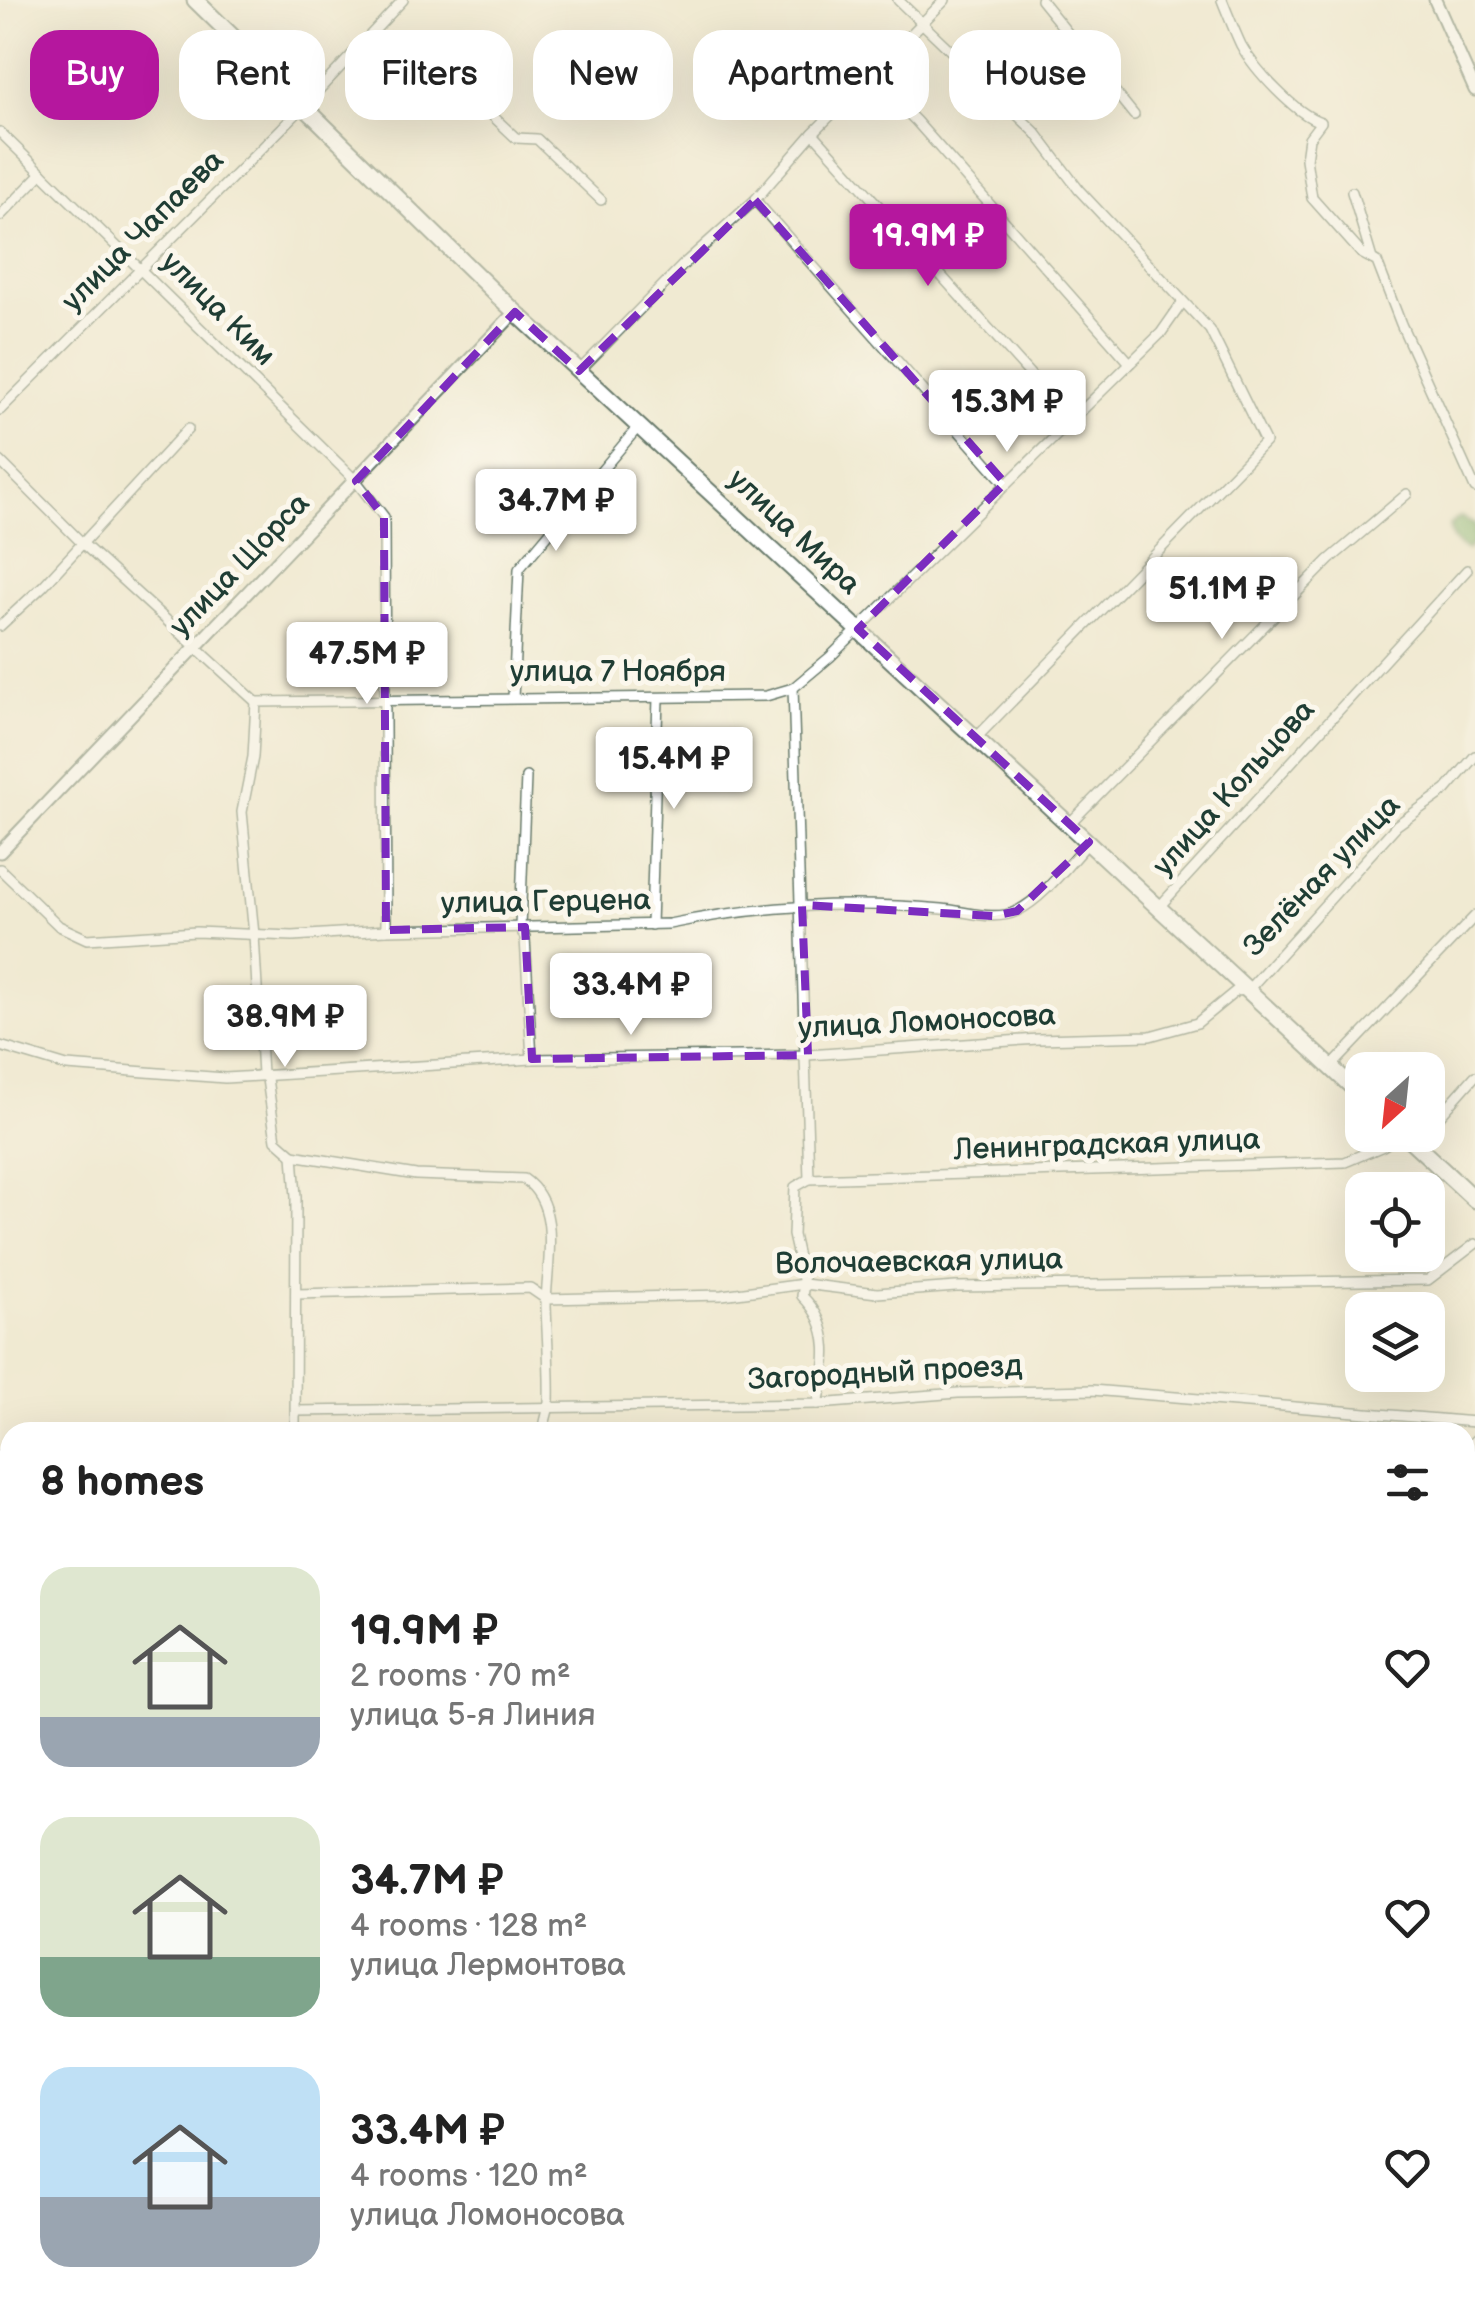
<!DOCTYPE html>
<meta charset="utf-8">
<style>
:root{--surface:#fff;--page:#f6f6f6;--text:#222;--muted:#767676;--accent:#b5179e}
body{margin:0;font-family:"Balsamiq Sans",sans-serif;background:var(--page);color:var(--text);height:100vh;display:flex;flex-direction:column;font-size:38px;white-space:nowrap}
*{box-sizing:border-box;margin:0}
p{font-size:32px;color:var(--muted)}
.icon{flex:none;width:55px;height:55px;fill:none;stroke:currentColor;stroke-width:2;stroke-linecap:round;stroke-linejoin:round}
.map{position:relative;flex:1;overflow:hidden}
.sheet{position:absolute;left:0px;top:1422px;width:1475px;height:892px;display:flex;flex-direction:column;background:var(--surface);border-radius:30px 30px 0 0;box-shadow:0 10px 40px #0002}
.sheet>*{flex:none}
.banner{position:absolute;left:30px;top:30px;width:1415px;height:90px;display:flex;gap:20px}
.needle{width:65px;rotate:207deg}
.buttons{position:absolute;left:1345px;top:1052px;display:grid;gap:20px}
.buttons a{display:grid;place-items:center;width:100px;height:100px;border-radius:20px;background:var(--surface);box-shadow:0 10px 40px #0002;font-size:50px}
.price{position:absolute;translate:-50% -85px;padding:0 22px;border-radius:10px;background:#fff;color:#222;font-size:32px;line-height:65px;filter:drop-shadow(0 2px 5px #0008)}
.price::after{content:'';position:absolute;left:50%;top:60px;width:30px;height:22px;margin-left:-15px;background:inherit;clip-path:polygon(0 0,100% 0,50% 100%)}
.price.on{background:var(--accent);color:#fff}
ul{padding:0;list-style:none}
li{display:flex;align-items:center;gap:30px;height:250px;padding:0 40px}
li span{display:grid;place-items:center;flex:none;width:280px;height:200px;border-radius:30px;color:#555}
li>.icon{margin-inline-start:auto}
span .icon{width:120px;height:120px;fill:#fffc;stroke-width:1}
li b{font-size:42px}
h2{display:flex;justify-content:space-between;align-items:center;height:120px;padding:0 40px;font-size:42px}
.chip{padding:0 35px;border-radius:30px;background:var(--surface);box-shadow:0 10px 40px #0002;font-size:35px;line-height:90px}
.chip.on{background:var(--accent);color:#fff}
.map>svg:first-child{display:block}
.forest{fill:#7eb16c;stroke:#4e7750;stroke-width:2.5}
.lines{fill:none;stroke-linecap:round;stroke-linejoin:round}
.minor-casing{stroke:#687a6b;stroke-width:12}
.tertiary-casing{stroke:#687a6b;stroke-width:15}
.primary-casing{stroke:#687a6b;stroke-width:19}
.minor{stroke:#fff;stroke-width:9}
.tertiary{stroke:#fff;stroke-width:11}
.primary{stroke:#fff;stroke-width:15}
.marked{fill:none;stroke:#7b2cbf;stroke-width:8;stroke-dasharray:20 12;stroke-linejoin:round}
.labels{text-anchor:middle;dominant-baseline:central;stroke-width:10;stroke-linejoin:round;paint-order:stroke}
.street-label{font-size:30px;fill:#1f3d34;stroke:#fbf7ec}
</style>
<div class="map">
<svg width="1475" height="2313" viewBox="0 0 1475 2313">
<rect width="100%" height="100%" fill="#fbf7ec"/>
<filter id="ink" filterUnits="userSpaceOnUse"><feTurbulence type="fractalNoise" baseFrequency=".01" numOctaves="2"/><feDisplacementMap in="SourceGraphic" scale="20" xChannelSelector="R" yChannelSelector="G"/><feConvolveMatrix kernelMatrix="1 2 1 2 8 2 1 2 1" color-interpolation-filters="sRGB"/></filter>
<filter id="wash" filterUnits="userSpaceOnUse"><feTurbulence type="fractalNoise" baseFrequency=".0048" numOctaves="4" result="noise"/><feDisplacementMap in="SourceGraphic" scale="40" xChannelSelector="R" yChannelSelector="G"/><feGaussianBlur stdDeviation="2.25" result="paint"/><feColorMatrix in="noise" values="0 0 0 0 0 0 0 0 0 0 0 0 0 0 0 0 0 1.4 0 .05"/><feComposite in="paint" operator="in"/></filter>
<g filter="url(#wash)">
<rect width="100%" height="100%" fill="#f0ead2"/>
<g class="forest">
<path d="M1460 517 1475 524V541L1468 550C1457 546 1449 537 1450 525Z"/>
<polygon points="1465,1980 1475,1982 1475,2313 993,2313 995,2305 1465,2305"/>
</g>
</g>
<g filter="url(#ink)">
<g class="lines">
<g class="minor-casing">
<g id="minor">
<polyline points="898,0 1036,133 1079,190 1210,330 1265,442 976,738"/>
<polyline points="1041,0 1134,115"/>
<path d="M1222 0C1228 15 1234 30 1241 45 1254 69 1295 114 1321 122L1309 138 1306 159 1312 198 1361 253 1372 259"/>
<polyline points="363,43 405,78 429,56 516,138 537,139 601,200"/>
<polyline points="870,75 916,121 1130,363"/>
<polyline points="0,132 356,481 384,517 386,930"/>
<polyline points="813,133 1071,420"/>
<polyline points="1352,192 1372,259 1377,262 1401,324 1475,488"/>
<polyline points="755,200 1005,483"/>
<polyline points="0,216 42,173"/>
<polyline points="579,371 687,261 755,200 813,133 945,0"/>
<polyline points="0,410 303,107 403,0"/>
<polyline points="0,461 82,543 256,702 766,696 793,688 830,657 1161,333 1182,303"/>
<polyline points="0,626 43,586 188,429"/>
<path d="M793 688 809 1179 795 1187 793 1235 804 1284 802 1296C834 1327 827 1364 818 1404"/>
<polyline points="513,698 519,569 639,426"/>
<polyline points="256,702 253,757 242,812 254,935 262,1074 267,1079 276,1140 293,1155 296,1197 295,1432"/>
<polyline points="526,777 520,927 525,938 532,1059"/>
<polyline points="1069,824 1329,560 1407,494"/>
<path d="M0 869 59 926 87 939 196 932 293 936 386 930 669 924C759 905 851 901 942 909 966 911 995 922 1017 911 1045 897 1068 864 1089 842"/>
<polyline points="1159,907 1467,570"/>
<polyline points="651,925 658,698"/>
<polyline points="0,1046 67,1066 225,1078 532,1059 808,1055 1038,1039 1150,1036 1197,1023 1236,991 1248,990 1397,825 1446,790 1475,756"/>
<polyline points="1331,1067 1475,916"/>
<polyline points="1428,1129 1475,1076"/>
<path d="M293 1155 416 1175 524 1179C563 1206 546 1267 546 1306 547 1338 550 1370 549 1402 549 1413 543 1422 544 1432"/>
<polyline points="809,1179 1345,1162 1383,1146 1400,1135"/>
<polyline points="296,1294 530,1288 546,1299 722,1295 804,1284 877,1293 956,1287 1428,1280 1475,1244"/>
<polyline points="296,1411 818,1404 958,1393 1092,1390 1475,1422"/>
<polyline points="1465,1452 1475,1440"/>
<polyline points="0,1456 10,1458"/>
<polyline points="0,1591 10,1593"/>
<polyline points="0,1721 10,1728"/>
<polyline points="0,1840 10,1847"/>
<polyline points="0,1973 10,1959"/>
<polyline points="0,2010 10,2017"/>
<polyline points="0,2180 10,2188"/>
<polyline points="169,2305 180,2313"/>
<polyline points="401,2305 412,2313"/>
<polyline points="441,2313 447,2305"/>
<polyline points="919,2313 922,2305"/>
</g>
</g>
<g class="tertiary-casing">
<g id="tertiary">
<polyline points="1435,0 1475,90"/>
<polyline points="0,852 515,312"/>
</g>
</g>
<g class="primary-casing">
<g id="primary">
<polyline points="195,0 497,295 1362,1096"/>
<polyline points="1405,1135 1475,1200"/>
</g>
</g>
<use href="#minor" class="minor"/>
<use href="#tertiary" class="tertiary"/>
<use href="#primary" class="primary"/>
</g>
</g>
<path d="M0 0H1475V2313H0ZM755 200 1005 483 858 629 1089 842 1017 911 994 916 802 905 808 1055 532 1059 525 927 386 930 384 517 356 481 515 312 579 371Z" fill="#f0ead2" fill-opacity=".55" fill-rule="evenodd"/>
<path class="marked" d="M755 200 1005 483 858 629 1089 842 1017 911 994 916 802 905 808 1055 532 1059 525 927 386 930 384 517 356 481 515 312 579 371Z"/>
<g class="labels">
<g class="street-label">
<text transform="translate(143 231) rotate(-45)">улица Чапаева</text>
<text transform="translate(218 309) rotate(45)">улица Ким</text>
<text transform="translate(794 532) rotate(43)">улица Мира</text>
<text transform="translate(240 565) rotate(-46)">улица Щорса</text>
<text x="618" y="672">улица 7 Ноября</text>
<text transform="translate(1234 788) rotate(-48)">улица Кольцова</text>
<text transform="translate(1322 876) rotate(-46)">Зелёная улица</text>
<text transform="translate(546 902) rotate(-1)">улица Герцена</text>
<text transform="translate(927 1022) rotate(-3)">улица Ломоносова</text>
<text transform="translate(1107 1145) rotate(-2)">Ленинградская улица</text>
<text transform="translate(919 1262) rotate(-1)">Волочаевская улица</text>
<text transform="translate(885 1373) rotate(-3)">Загородный проезд</text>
</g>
</g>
</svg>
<div class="buttons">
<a><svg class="needle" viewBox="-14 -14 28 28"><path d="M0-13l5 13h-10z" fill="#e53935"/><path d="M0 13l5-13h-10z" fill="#767676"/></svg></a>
<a><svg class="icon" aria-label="locate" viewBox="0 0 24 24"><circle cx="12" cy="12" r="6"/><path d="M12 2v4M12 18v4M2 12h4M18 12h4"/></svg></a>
<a><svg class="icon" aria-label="layers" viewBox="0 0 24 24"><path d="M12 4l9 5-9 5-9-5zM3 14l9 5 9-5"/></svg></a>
</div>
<b class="price on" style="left:928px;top:289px">19.9M ₽</b>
<b class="price" style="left:1007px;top:455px">15.3M ₽</b>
<b class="price" style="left:556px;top:554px">34.7M ₽</b>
<b class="price" style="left:1222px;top:642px">51.1M ₽</b>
<b class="price" style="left:367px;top:707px">47.5M ₽</b>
<b class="price" style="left:674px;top:812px">15.4M ₽</b>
<b class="price" style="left:631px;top:1038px">33.4M ₽</b>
<b class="price" style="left:285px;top:1070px">38.9M ₽</b>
<div class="banner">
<a class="chip on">Buy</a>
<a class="chip">Rent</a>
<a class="chip">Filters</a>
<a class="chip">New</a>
<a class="chip">Apartment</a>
<a class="chip">House</a>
</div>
<section class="sheet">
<h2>8 homes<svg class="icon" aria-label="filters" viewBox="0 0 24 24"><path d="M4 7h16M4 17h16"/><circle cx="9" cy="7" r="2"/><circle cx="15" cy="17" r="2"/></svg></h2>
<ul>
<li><span style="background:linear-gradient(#dfe7d0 75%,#9aa5b1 0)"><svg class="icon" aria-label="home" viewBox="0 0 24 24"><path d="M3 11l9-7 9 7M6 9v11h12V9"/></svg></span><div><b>19.9M ₽</b><p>2 rooms · 70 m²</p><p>улица 5-я Линия</p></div><svg class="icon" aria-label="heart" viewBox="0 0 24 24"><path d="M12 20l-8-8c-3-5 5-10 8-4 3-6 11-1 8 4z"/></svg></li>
<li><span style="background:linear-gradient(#dfe7d0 70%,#7fa58c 0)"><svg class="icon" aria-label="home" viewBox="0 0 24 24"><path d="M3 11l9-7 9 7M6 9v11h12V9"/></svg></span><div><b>34.7M ₽</b><p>4 rooms · 128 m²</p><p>улица Лермонтова</p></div><svg class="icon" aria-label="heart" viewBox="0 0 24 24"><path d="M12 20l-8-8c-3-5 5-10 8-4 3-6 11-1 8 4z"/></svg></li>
<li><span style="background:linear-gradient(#bfe0f5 65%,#9aa5b1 0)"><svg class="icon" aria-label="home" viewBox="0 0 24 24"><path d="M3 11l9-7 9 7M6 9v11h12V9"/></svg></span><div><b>33.4M ₽</b><p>4 rooms · 120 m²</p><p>улица Ломоносова</p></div><svg class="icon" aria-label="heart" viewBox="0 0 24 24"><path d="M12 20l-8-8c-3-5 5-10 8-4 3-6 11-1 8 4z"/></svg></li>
</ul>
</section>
</div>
